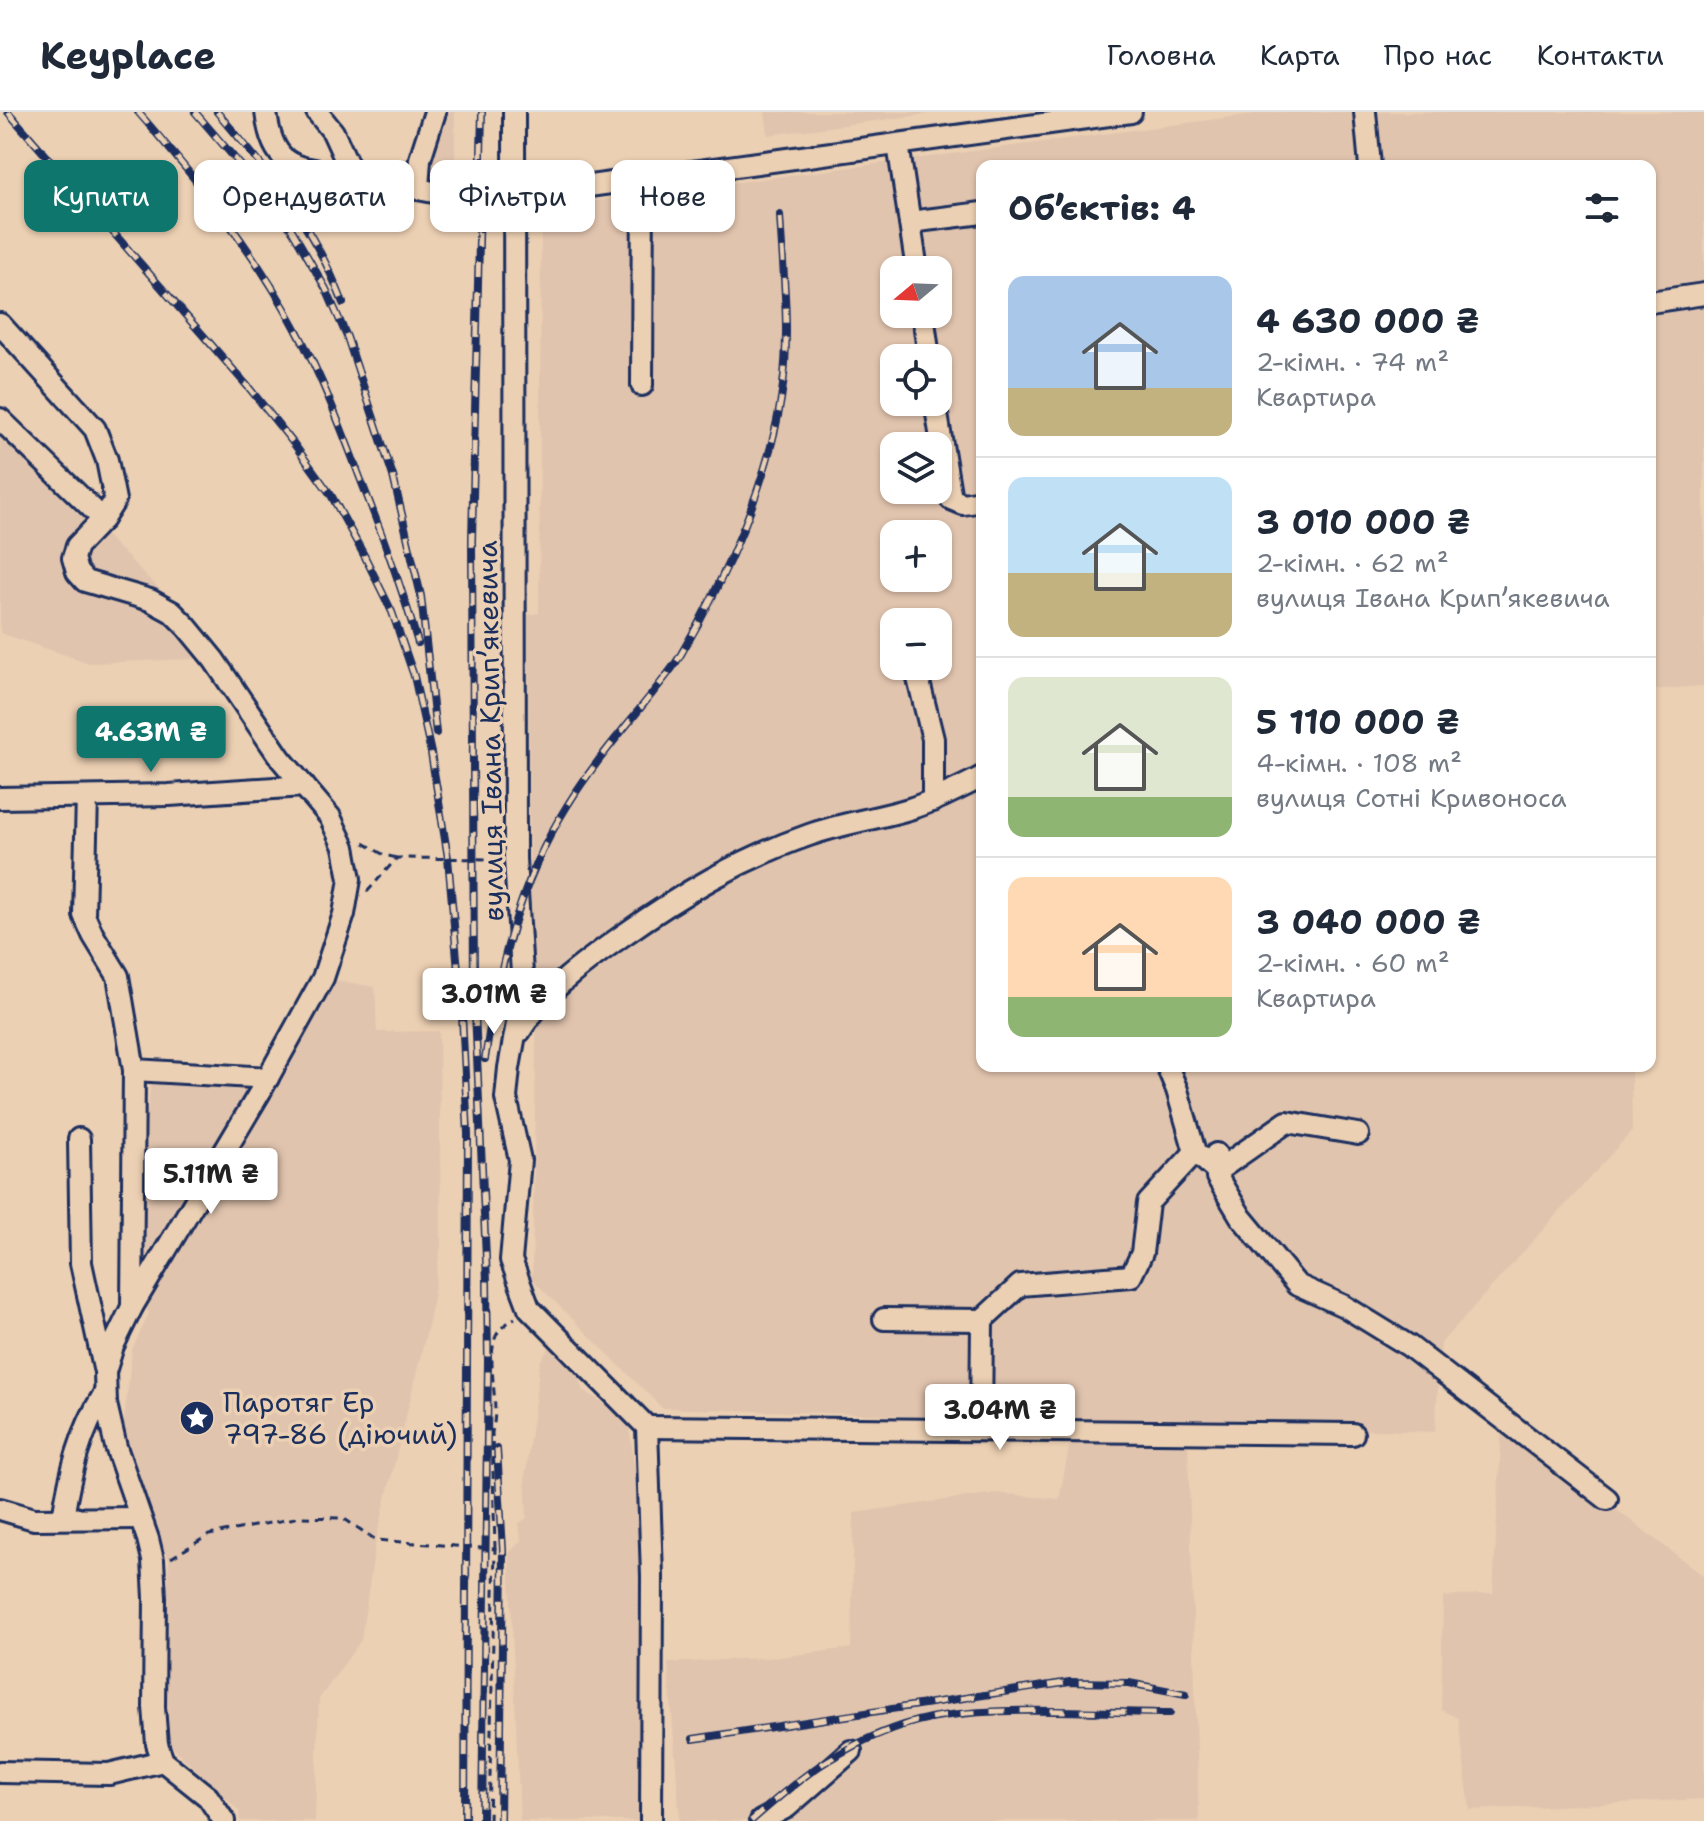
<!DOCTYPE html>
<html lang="uk">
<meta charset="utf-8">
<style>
:root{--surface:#fff;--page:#f6f6f7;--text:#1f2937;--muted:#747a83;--line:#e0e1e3;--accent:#0f766e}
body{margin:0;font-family:"Shantell Sans",sans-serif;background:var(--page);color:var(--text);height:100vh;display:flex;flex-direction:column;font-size:30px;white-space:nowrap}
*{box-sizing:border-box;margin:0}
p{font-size:26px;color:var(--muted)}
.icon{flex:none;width:44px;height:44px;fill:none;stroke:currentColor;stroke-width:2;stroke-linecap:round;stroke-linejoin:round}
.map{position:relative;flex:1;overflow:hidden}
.panel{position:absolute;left:976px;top:48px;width:680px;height:912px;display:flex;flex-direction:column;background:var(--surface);border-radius:16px;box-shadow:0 2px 6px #0004}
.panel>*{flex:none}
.top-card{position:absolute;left:24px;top:48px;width:760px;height:72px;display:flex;gap:16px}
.needle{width:52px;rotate:251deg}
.controls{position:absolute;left:880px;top:144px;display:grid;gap:16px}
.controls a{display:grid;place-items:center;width:72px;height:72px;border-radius:16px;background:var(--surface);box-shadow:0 2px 6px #0004;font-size:40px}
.price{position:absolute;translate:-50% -68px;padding:0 18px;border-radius:8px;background:#fff;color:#222;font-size:26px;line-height:52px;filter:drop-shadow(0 2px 4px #0008)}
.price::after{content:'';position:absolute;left:50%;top:48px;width:24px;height:18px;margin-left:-12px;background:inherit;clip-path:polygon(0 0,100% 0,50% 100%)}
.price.on{background:var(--accent);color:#fff}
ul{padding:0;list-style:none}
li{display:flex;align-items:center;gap:24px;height:200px;padding:0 32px}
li+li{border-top:2px solid var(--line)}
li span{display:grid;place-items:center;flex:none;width:224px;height:160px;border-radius:16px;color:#555}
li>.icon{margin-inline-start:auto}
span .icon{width:96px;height:96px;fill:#fffc;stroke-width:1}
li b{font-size:34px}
h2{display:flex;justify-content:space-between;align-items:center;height:96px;padding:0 32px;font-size:34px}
.chip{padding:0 28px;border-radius:16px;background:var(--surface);box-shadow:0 2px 6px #0004;font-size:28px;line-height:72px}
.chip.on{background:var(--accent);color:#fff}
header{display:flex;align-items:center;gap:48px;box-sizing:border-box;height:112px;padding:0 40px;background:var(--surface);border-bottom:2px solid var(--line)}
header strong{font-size:38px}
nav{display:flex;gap:44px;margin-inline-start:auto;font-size:28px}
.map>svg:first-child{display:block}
.built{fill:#e1c4ae;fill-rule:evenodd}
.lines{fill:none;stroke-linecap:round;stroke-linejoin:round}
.minor-casing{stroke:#1b2f5e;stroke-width:26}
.path{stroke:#1b2f5e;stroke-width:3;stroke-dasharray:8 6;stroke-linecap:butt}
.minor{stroke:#ecd0b3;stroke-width:20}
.rail-casing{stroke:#1b2f5e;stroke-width:8}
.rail{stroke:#ecd0b3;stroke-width:5;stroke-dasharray:15;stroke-linecap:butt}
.labels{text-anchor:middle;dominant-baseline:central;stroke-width:7;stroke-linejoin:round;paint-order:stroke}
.street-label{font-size:28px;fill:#1b2f5e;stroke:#ecd0b3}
.poi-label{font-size:28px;fill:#1b2f5e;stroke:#ecd0b3;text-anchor:start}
</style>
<header>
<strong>Keyplace</strong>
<nav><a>Головна</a><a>Карта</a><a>Про нас</a><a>Контакти</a></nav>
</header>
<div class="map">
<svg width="1704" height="1709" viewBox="0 0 1704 1709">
<rect width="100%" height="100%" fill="#ecd0b3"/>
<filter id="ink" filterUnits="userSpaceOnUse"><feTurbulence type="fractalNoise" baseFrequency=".0125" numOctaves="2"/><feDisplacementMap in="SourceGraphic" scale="16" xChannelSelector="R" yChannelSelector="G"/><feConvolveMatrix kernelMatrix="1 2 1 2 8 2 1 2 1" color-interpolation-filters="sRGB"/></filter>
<g filter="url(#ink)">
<g class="built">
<polygon points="422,0 455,0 455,74 424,72"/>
<polygon points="765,0 943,0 768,23"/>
<path d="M1270 0H1704V574L1650 578V54H982V954H1631L1632 1019 1441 1231 1435 1320 662 1296 532 1167 537 870 530 869 528 503 539 501 541 96ZM894 158H938V202H894ZM894 246H938V290H894ZM894 334H938V378H894ZM894 422H938V466H894ZM894 510H938V554H894Z"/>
<polygon points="0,317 215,533 194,547 89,551 0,521"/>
<polygon points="323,866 375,875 377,920 439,919 441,1132 430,1205 376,1428 361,1528 319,1587 315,1709 240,1709 239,1699 166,1629 167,1573 160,1573 161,1513 166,1512 169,1447 159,1426 123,1317 132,1238 149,1201 138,1185 143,1004 148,998 151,965 259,964"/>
<polygon points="551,1233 577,1256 582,1277 628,1307 645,1430 642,1709 520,1709 509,1441 521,1429 519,1411 527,1406 525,1365 540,1250"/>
<polygon points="1502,1311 1704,1464 1704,1687 1470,1698 1458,1606 1441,1598 1443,1485 1493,1481"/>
<polygon points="1070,1331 1188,1333 1199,1709 680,1709 668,1551 779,1545 851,1536 854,1401 995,1381 1059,1387"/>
</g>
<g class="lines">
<g class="minor-casing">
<g id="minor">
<path d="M266 0C273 62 301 55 353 64"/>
<polyline points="317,0 333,20 353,64 418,77"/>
<polyline points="435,0 420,47 418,77 480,89 1131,0"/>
<polyline points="514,0 515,747 523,878 509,956 506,986 520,1048 511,1148 529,1196 647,1315 652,1464 651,1709"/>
<polyline points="1365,0 1370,54"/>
<polyline points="898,32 917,158"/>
<polyline points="910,110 982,101"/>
<polyline points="1650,190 1704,182"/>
<polyline points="923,202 929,246"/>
<polyline points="0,212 95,317 107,348 115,388 103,407 0,307"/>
<polyline points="642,273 643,66"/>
<polyline points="935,290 951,387 963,392 982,389"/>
<polyline points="103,407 77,434 73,446 77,460 85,469 150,488 172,500 186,514 214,548 281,647 330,705 344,735 350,767 344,802 323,866 260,980 132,1195 113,1234 105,1260 106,1292 116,1335 148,1427 153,1448 155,1486 154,1595 157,1632 163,1649 208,1685 224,1709"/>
<polyline points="915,554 933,627 933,689"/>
<polyline points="87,685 84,803 93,823 118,864 134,958 132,1195"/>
<polyline points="0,686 169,683 304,674"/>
<path d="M520 919C545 879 584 851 622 824 681 782 740 747 809 723 842 711 876 707 909 697 935 689 958 677 982 665"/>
<polyline points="1167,954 1177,978 1195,1040 1217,1059 1287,1010 1358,1022"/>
<polyline points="134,958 268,966"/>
<polyline points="79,1027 81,1151 104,1256"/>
<polyline points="1216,1042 1217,1065 1241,1105 1297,1173 1344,1194 1409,1234 1607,1387"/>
<polyline points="884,1207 982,1208 1020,1173 1131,1164 1142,1141 1148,1091 1195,1040"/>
<polyline points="647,1315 1353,1322"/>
<polyline points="981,1318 982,1208"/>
<polyline points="0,1397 34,1407 140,1406"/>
<path d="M63 1406C70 1361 80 1320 104 1282"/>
<polyline points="0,1660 109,1662 163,1649"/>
<polyline points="761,1709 787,1695 851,1639"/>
</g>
</g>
<g class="path">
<polyline points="364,731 384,743 397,746"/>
<polyline points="367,780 397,746 496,747"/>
<path d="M495 1437 492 1320C501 1290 485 1252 496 1224 500 1216 508 1210 515 1206"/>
<polyline points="171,1446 209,1423 300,1405 343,1406 376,1428 495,1437 489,1709"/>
</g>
<use href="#minor" class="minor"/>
<g class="rail-casing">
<g id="rail">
<polyline points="8,0 250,277 294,332 331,383 365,445 392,500 414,564 431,641 448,746 462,903 468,1022 465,1709"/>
<path d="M138 0C196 67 253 136 295 215 322 265 342 318 362 371 383 424 402 477 418 531"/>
<polyline points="195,0 244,57 292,118 326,177 347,225 393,364 421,484 436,621"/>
<path d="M217 0C269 60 315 116 343 191"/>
<polyline points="482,0 472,428 474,877 487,1169 488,1249 482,1709"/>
<path d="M485 947C498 859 519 770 567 694 591 655 622 619 651 583 661 570 672 558 680 544 726 466 772 363 783 273 790 217 783 160 780 103"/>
<polyline points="497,1337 503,1438 500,1709"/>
<polyline points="693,1627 1070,1570 1129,1571 1186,1582"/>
<path d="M751 1709C779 1685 806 1660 839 1642 870 1624 907 1609 942 1604 1012 1594 1098 1601 1170 1601"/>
</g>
</g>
<use href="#rail" class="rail"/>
</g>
</g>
<defs>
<g id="sight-disc" transform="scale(1.8)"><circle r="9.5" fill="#1b2f5e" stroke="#ecd0b3"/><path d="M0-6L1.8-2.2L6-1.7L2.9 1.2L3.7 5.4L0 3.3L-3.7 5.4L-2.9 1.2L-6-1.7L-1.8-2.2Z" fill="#fff"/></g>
</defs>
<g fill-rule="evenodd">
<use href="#sight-disc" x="197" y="1306"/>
</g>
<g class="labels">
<g class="street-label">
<text transform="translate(490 619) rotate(-91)">вулиця Івана Крипʼякевича</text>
</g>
<g class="poi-label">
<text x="223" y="1290">Паротяг Ер<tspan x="223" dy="32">797-86 (діючий)</tspan></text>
</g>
</g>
</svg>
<div class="controls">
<a><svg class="needle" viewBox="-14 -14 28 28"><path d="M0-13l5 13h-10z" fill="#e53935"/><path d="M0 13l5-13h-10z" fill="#747a83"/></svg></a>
<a><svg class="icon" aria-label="locate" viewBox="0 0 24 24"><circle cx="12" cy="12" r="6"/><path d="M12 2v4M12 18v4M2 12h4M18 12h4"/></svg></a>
<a><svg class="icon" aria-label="layers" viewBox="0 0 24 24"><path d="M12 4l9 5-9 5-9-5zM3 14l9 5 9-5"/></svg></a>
<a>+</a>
<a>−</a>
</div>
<b class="price on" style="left:151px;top:662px">4.63M ₴</b>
<b class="price" style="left:494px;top:924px">3.01M ₴</b>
<b class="price" style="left:211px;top:1104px">5.11M ₴</b>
<b class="price" style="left:1000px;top:1340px">3.04M ₴</b>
<div class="top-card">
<a class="chip on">Купити</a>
<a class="chip">Орендувати</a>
<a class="chip">Фільтри</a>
<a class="chip">Нове</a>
</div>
<section class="panel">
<h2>Об’єктів: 4<svg class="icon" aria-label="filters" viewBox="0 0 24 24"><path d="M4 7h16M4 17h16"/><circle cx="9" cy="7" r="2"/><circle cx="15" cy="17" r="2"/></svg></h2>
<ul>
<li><span style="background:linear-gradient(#a9c7e8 70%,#c2b280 0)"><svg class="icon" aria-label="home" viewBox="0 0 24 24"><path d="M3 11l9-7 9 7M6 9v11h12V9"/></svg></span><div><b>4 630 000 ₴</b><p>2-кімн. · 74 m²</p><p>Квартира</p></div></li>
<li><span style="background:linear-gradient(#bfe0f5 60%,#c2b280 0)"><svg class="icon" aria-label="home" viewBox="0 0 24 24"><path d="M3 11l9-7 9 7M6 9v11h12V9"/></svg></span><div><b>3 010 000 ₴</b><p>2-кімн. · 62 m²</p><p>вулиця Івана Крипʼякевича</p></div></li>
<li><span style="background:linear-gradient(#dfe7d0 75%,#8fb573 0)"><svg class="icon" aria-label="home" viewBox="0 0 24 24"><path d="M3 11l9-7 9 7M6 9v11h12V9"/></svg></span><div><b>5 110 000 ₴</b><p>4-кімн. · 108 m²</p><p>вулиця Сотні Кривоноса</p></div></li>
<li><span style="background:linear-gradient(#ffd9b3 75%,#8fb573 0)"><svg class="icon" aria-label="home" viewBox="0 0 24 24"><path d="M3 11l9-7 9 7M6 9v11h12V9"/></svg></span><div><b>3 040 000 ₴</b><p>2-кімн. · 60 m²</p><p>Квартира</p></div></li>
</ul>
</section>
</div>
